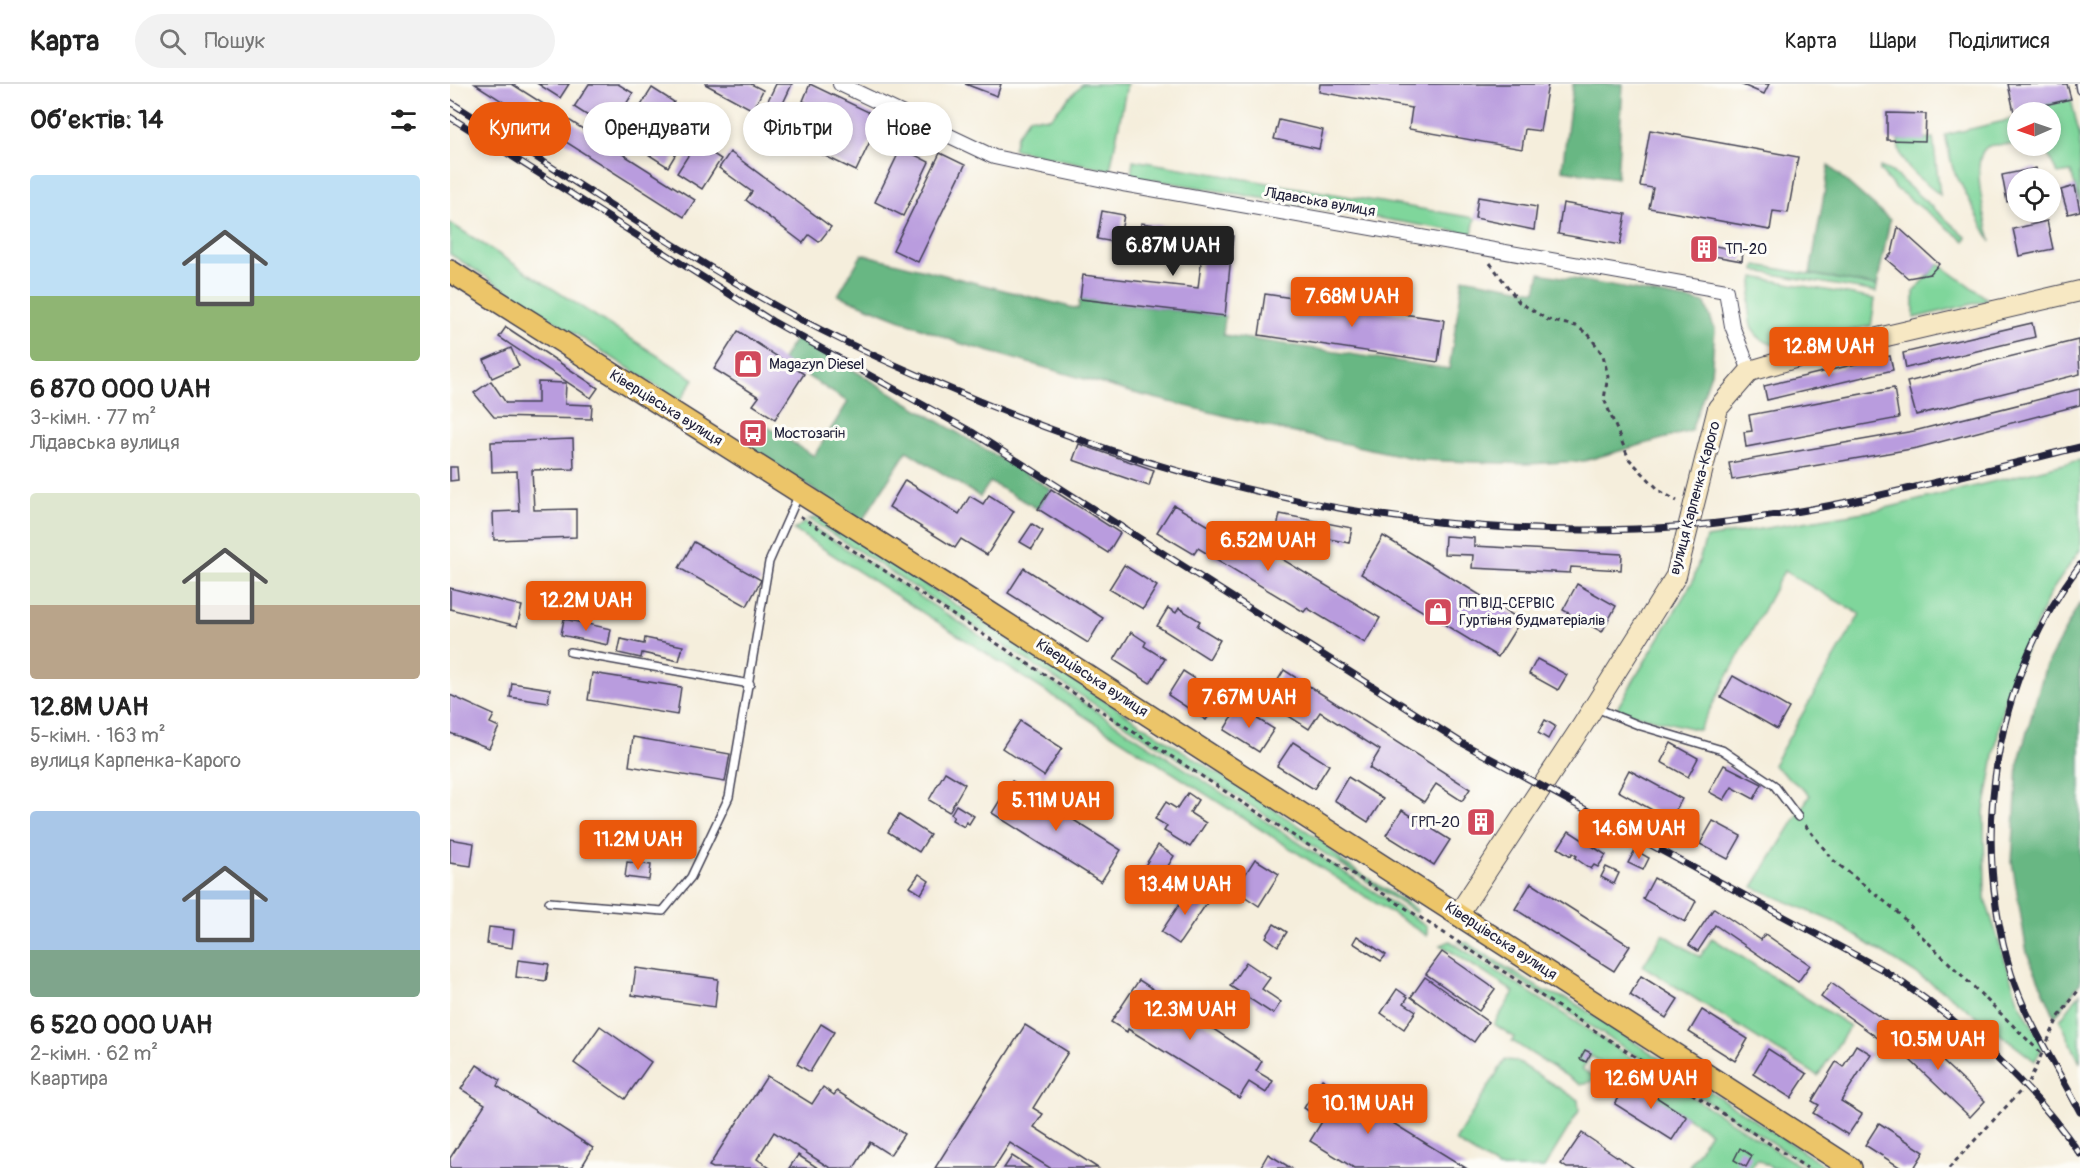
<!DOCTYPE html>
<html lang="uk">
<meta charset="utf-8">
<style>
:root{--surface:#fff;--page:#f2f2f2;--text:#222;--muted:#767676;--line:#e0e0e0;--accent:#ea580c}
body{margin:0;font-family:Pangolin,sans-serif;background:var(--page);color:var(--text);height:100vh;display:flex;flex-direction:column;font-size:22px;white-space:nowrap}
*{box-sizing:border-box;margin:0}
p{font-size:20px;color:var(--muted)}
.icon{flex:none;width:33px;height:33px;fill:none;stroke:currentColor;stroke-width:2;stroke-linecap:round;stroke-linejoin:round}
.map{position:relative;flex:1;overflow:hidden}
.panel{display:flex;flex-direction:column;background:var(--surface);width:450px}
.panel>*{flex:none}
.top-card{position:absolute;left:18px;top:18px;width:570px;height:54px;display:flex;gap:12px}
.needle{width:39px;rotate:268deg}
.tools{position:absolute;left:1557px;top:18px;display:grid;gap:12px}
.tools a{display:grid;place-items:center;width:54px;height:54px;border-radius:50%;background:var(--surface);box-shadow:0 3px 9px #0003;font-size:30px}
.price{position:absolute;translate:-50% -51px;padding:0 14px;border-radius:6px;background:var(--accent);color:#fff;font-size:20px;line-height:39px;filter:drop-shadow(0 2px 3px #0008)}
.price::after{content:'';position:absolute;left:50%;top:36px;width:18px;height:14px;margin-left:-9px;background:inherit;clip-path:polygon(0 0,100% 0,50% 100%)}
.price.on{background:#222;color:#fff}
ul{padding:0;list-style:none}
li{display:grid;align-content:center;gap:12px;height:318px;padding:0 30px}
li span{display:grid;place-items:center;height:186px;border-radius:6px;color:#555}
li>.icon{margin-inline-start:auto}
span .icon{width:108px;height:108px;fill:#fffc;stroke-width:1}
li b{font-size:26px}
h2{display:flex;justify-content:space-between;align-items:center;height:72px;padding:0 30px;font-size:26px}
.chip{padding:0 21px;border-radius:27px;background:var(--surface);box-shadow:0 3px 9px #0003;font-size:21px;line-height:54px}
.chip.on{background:var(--accent);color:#fff}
header{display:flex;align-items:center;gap:36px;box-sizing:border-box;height:84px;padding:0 30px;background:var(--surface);border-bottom:2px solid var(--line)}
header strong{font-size:28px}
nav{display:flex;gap:33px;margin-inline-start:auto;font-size:21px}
.search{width:420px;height:54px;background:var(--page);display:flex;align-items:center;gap:15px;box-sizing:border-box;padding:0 21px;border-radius:33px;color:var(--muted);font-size:22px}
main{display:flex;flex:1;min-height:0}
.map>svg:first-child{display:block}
.green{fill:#7fd69b;stroke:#507c6b;stroke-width:1.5}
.forest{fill:#67b783;stroke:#446c5f;stroke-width:1.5}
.building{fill:#b99cde}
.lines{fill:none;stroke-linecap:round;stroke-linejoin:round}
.service-casing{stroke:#424153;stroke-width:10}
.minor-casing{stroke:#424153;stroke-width:16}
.secondary-casing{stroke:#424153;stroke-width:22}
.primary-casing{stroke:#424153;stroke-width:24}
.path{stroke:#424153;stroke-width:3;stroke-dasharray:4.5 4.5;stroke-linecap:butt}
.service{stroke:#fff;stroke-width:7}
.minor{stroke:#fff;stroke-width:14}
.secondary{stroke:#f7e8c3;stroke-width:20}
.primary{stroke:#ecc569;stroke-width:21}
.rail-casing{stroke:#22223b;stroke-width:7}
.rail{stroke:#fdfcf7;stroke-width:4.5;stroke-dasharray:14;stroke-linecap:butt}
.labels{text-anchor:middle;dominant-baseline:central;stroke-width:6;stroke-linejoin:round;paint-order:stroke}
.street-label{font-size:15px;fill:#22223b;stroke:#fdfcf7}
.poi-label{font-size:15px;fill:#22223b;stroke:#fdfcf7;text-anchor:start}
</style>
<header>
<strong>Карта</strong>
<div class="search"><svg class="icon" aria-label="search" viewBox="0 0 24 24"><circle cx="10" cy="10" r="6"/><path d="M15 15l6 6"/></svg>Пошук</div>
<nav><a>Карта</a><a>Шари</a><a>Поділитися</a></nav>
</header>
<main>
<section class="panel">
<h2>Об’єктів: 14<svg class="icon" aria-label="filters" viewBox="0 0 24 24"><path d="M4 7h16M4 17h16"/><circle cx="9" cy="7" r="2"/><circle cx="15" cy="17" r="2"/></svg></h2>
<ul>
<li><span style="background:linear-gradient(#bfe0f5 65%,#8fb573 0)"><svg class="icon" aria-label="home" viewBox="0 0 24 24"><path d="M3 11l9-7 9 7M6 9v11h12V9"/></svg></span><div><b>6 870 000 UAH</b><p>3-кімн. · 77 m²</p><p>Лідавська вулиця</p></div></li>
<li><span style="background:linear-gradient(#dfe7d0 60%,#b9a48a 0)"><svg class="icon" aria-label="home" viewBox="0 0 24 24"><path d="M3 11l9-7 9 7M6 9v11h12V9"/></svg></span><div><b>12.8M UAH</b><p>5-кімн. · 163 m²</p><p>вулиця Карпенка-Карого</p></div></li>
<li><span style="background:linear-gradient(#a9c7e8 75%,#7fa58c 0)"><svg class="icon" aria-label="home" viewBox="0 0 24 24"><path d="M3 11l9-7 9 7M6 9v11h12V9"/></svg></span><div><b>6 520 000 UAH</b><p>2-кімн. · 62 m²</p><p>Квартира</p></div></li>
</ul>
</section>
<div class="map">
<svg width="1630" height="1084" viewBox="0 0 1630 1084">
<rect width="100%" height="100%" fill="#fdfcf7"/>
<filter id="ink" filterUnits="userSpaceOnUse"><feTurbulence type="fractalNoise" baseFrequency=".0167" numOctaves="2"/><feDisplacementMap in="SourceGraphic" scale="12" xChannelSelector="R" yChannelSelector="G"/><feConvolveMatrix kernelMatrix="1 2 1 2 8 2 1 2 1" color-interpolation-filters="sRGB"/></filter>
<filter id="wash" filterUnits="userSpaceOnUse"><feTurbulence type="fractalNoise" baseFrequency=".008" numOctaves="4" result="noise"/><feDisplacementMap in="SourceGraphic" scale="24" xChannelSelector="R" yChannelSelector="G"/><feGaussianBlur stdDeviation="1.35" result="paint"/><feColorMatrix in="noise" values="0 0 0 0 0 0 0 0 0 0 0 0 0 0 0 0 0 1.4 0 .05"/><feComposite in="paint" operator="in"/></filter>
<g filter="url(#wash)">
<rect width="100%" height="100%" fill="#f5eedc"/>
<g class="green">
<polygon points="632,0 677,0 660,86 563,65 567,51 579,33 600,34"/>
<polygon points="1621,15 1630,53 1630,119 1621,88 1608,90 1598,71 1580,62 1600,62 1600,28 1576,28 1577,25"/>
<path d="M1567 34V61C1559 61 1547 59 1539 62 1517 71 1537 139 1541 158L1503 85 1495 51Z"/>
<path d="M1483 54 1490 111C1470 94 1449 84 1448 56Z"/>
<polygon points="683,76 1025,134 1022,150 681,92"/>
<polygon points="1430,83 1442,88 1517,154 1515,157 1444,103 1430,87"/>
<polygon points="0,139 244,295 230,317 0,170"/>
<polygon points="1489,180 1539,216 1464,234 1464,207"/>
<polygon points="1306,181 1427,202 1426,208 1305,187"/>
<path d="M1304 193 1425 215 1421 242 1330 262C1289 255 1299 223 1304 193Z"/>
<polygon points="1630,376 1630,466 1599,511 1554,617 1534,727 1535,815 1568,916 1593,961 1585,977 1495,908 1384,838 1303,803 1360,711 1323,681 1410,530 1334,487 1249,646 1166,626 1243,497 1256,454 1432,425"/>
<polygon points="370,433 871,756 893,778 967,826 966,829 359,435"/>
<polygon points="355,438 977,842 977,852 344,446"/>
<polygon points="1213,850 1250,873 1262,854 1400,942 1368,992 1193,882"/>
<polygon points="1000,857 1353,1084 1322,1084 1307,1075 1301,1084 1239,1082 1260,1048 1141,972 1132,985 1144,993 1141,998 1129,1000 1062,957 1064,953 1044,940 1064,908 991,861"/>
<polygon points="1008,857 1016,858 1092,906 1120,916 1378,1084 1361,1084"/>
<polygon points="1630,909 1630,979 1610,936"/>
<polygon points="1055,976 1066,977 1128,1016 1129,1027 1094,1084 1048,1084 1005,1057"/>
</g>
<g class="forest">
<polygon points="1123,0 1173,0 1167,94 1112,86"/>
<polygon points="1379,82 1440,136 1427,202 1360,190"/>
<polygon points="412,170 628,225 630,215 775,232 773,251 999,285 1013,194 1086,207 1090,189 1255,219 1265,246 1261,289 1241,347 1134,377 1077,380 972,376 836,347 680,308 509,259 388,211"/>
<polygon points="347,252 601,405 588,425 540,398 530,413 457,367 412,437 298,363 313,340 364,372 398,318 332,276"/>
<polygon points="1630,518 1630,899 1605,933 1577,869 1562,778 1568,680 1595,584"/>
</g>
<g id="blocks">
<g class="building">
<polygon points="25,0 62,0 245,116 234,133"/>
<polygon points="88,0 119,0 110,14"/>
<polygon points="139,0 168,0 183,9 160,46 124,23"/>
<polygon points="255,0 301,0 313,6 303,26"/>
<polygon points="326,0 342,0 330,26 343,32 339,39 381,59 392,36 353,17 360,0 431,34 406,87 307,39"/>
<polygon points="515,0 551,0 547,12"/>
<polygon points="870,0 1098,0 1090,47 1075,45 1072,65 959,45 962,24 869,8"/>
<polygon points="1290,0 1319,0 1314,10"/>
<polygon points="1558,0 1617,0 1621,15 1564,28"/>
<polygon points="202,4 224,18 214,35 229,44 218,62 227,68 218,83 171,53"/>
<polygon points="1437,29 1476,30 1475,57 1437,56"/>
<polygon points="829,36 873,46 869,65 824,55"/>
<polygon points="1200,46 1348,73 1338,129 1323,127 1320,146 1199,124 1203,104 1190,102"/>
<polygon points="246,59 271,75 252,105 227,89"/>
<polygon points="451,64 479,78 453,132 425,118"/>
<polygon points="280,68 381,143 369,158 359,151 353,159 296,116 302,108 269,84"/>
<polygon points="490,69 515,81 468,178 443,166"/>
<polygon points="1586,84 1589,94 1568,94 1568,116 1557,118 1552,91"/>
<polygon points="1625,102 1630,127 1618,130 1611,106"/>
<polygon points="1028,113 1087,123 1084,146 1025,134"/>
<polygon points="1113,119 1176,130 1170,161 1108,150"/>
<polygon points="652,127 674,131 669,159 647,155"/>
<polygon points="1597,137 1603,165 1569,172 1563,145"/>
<polygon points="691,139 783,152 775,232 630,215 633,191 748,204 753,163 689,156"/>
<polygon points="1448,143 1489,180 1480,190 1458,194 1436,175 1442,169"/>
<polygon points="1249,159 1293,167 1292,177 1247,169"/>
<polygon points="815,210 994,236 988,278 809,251"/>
<polygon points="1582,239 1585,253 1456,284 1453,269"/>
<polygon points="56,243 148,304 141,314 49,253"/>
<polygon points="288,247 354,290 325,335 303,321 309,313 264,285"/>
<polygon points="1628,256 1630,290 1466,331 1457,298"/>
<polygon points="61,264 69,282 42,294 34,276"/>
<polygon points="1440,272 1443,286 1317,316 1314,302"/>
<polygon points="41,297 56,319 88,319 88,298 116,299 115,320 142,321 141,335 44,333 24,309"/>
<polygon points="1444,304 1449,334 1296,363 1294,348 1302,347 1299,331"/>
<polygon points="1630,305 1630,321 1467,364 1282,396 1279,379 1464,347"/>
<polygon points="123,355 124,385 82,386 84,426 126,425 126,453 44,456 43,428 69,427 67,387 42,388 41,358"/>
<polygon points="629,360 704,386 699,402 623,376"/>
<polygon points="0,383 7,383 8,396 0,397"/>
<polygon points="455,396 509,430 520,412 533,420 539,411 564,427 537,471 511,455 505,464 439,423"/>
<polygon points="601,405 670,449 658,469 588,425"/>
<polygon points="724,421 764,445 769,437 930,534 915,559 857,524 854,528 748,464 744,470 707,448"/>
<polygon points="830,430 902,444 899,459 827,444"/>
<polygon points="582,440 593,447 582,465 570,458"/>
<polygon points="933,452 1071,536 1048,573 911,490"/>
<polygon points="995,452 1024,454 1024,462 1172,470 1171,486 1121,483 1120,489 1022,484 1023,471 994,470"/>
<polygon points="244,458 311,496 297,522 229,484"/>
<polygon points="674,481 707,502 693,525 659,505"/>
<polygon points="574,484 653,534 638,559 558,509"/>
<polygon points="1127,500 1166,522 1152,548 1113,526"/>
<polygon points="0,504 72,522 67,542 0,525"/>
<polygon points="718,524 726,529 729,524 750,537 747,542 770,556 759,575 707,542"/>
<polygon points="114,535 161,545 158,561 111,551"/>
<polygon points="681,548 696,558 694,562 715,575 700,599 664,576"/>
<polygon points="195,554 233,562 229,577 192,569 191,574 168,569 171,555 194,560"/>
<polygon points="1087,575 1117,591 1108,606 1079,590"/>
<polygon points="834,586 1020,705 1012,717 986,700 974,718 919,684 930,666 870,628 859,645 815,617"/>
<polygon points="733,587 772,612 756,636 718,611"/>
<polygon points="142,589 231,603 227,631 138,616"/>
<polygon points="1283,592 1339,624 1327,645 1271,613"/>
<polygon points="62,599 100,605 98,619 60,613"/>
<polygon points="0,611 44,631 40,639 49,643 39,664 0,649"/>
<polygon points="788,623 824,645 809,668 774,646"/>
<polygon points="1095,636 1105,642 1098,655 1088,649"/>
<polygon points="570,637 612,664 594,692 552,664"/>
<polygon points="183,653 280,670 275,698 179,682"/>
<polygon points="843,658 879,681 864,705 827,682"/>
<polygon points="1221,659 1248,674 1238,693 1211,678"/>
<polygon points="1274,681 1312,700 1304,715 1282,703 1274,716 1259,708"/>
<polygon points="1179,686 1232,715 1220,736 1168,707"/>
<polygon points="495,688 515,700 499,728 479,716"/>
<polygon points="898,693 933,715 918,738 884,716"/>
<polygon points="562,697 671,766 651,798 542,729"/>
<polygon points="738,709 748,716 740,729 756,739 740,763 714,747 717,742 705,735 716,718 727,725"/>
<polygon points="506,721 524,732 519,740 516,738 514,743 502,736 504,732 501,730"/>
<polygon points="952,726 1000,756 984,781 936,751"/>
<polygon points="449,731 480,751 469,768 438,748"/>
<polygon points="1030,732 1036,735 1031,743 1025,740"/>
<polygon points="1263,737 1291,752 1278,775 1250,760"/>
<polygon points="1119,747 1156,771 1148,783 1144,781 1141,785 1125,774 1127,772 1122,769 1121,772 1108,764"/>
<polygon points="0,755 24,759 21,782 0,779"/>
<polygon points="708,761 724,772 718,782 726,787 718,799 694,783"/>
<polygon points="1185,766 1199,774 1193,786 1178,779"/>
<polygon points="805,775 829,790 809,822 785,806"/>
<polygon points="177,778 201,781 199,796 175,793"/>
<polygon points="1156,783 1169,789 1164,800 1151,793"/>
<polygon points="469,790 479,797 471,810 460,803"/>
<polygon points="1204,794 1246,817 1235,838 1193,815"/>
<polygon points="1081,799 1180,862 1164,887 1065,825"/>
<polygon points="741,803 759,816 729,860 711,848"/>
<polygon points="1264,824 1311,856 1315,850 1360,881 1348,898 1265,841 1248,867 1239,861"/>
<polygon points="824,840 837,848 828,862 816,853"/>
<polygon points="39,843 64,846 62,864 37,860"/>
<polygon points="907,852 936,871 931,877 903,859"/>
<polygon points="992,868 1045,905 1029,927 976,890"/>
<polygon points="68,876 99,880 96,897 66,893"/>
<polygon points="796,878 820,894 812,905 831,918 823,930 780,902"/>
<polygon points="186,884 268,895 265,923 182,911"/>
<polygon points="1191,892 1228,915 1216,934 1180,911"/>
<polygon points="975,893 1038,938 1024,958 961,913"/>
<polygon points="689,896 812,977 806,987 823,997 816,1009 799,998 789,1014 678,945 677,948 661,938"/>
<polygon points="1381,899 1443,942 1432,957 1371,913"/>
<polygon points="947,905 958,913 954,919 966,927 954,945 931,929"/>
<polygon points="1252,926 1298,955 1285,977 1239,948"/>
<polygon points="371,940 384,948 360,988 347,980"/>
<polygon points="575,941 618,968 583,1024 593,1030 584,1043 648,1084 600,1084 560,1059 544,1084 485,1084"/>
<polygon points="150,942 201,978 175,1015 124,979"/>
<polygon points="1455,942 1535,1017 1520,1033 1440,957"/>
<polygon points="1406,961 1421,970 1391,1017 1412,1030 1398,1051 1363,1029 1369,1021 1362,1017 1386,978 1393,983"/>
<polygon points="1318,965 1357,990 1341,1014 1303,990"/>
<polygon points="1135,966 1141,969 1136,978 1130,975"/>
<polygon points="27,981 50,996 47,1002 143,1064 131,1084 0,1084 0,1074 35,1020 11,1005"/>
<polygon points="317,992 362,1020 373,1003 384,1011 387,1007 454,1050 440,1071 420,1058 404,1084 380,1084 324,1048 307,1075 320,1084 263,1084 259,1082"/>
<polygon points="872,995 891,1007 1016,1084 904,1084 860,1057 873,1036 854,1024"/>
<polygon points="1180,996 1237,1033 1222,1056 1165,1020"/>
<polygon points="1429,1039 1474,1068 1464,1084 1451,1084 1415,1061"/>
<polygon points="1132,1049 1184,1084 1117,1084 1111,1080"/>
<polygon points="1290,1064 1302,1072 1296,1083 1284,1076"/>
<polygon points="818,1070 841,1084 810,1084"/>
<polygon points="348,1071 368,1084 339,1084"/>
<polygon points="562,1072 581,1084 554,1084"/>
</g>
</g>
</g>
<g filter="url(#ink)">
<use href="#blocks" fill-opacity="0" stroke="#424153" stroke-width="1.5"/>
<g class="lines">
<g class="service-casing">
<g id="service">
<polyline points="1629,0 1630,6"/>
<polyline points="120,568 300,600"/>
<polyline points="1146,624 1191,642 1272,666 1324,701 1348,733"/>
<polyline points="99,818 213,827 241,793 279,713 319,478 349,410"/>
</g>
</g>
<g class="minor-casing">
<polyline id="minor" points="390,0 544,73 673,100 1276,207 1282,242 1300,287"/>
</g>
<g class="secondary-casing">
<polyline id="secondary" points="1009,829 1132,642 1226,492 1268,324 1300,287 1355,271 1630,207"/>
</g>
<g class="primary-casing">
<polyline id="primary" points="0,187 523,518 1401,1084"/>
</g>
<g class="path">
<polyline points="1040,179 1069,218 1098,236 1126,242 1139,251 1153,271 1158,292 1154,315 1179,375 1210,407 1227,417"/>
<polyline points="350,432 1357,1084"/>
<polyline points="1355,741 1383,776 1444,825 1592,970"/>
<polyline points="1499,1084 1579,998 1608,934 1630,904"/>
</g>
<use href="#service" class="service"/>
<use href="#minor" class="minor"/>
<use href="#secondary" class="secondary"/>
<use href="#primary" class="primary"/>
<g class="rail-casing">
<g id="rail">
<path d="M0 18C103 83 205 152 310 213 370 248 434 277 498 304 731 405 982 462 1237 442 1370 431 1501 394 1630 363"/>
<path d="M0 33 322 237 522 348 1012 659 1433 886C1509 935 1578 995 1630 1070"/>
<path d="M1630 481C1543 596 1520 751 1561 889 1576 937 1607 983 1630 1028"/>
</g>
</g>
<use href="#rail" class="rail"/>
</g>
</g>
<defs>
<g id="building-square" transform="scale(1.5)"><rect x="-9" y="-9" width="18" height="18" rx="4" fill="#d1495b" stroke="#fdfcf7"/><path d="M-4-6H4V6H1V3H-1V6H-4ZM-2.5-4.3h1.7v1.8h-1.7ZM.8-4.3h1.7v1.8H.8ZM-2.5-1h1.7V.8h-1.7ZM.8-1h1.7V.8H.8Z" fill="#fff"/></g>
<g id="shop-square" transform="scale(1.5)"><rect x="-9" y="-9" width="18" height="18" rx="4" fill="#d1495b" stroke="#fdfcf7"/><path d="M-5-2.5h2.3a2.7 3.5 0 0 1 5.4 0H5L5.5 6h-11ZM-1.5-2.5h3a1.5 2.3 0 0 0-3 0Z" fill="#fff"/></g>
<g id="bus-square" transform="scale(1.5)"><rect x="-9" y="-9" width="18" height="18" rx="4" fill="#d1495b" stroke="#fdfcf7"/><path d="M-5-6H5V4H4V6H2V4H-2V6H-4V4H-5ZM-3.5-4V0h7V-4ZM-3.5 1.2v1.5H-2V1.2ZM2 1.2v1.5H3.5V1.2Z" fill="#fff"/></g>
</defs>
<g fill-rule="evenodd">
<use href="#building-square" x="1254" y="165"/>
<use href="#shop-square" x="298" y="280"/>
<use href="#bus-square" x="303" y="349"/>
<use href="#shop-square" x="988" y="528"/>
<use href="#building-square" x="1031" y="738"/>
</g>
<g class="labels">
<g class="street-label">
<text transform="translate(870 118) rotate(10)">Лідавська вулиця</text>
<text transform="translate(216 324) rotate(32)">Ківерцівська вулиця</text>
<text transform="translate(1245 414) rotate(-75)">вулиця Карпенка-Карого</text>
<text transform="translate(642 594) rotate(33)">Ківерцівська вулиця</text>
<text transform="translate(1051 857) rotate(33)">Ківерцівська вулиця</text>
</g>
<g class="poi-label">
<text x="1275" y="165">ТП-20</text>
<text x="319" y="280">Magazyn Diesel</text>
<text x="324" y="349">Мостозагін</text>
<text x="1009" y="519">ПП ВІД-СЕРВІС<tspan x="1009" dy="17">Гуртівня будматеріалів</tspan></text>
<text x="1010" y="738" text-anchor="end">ГРП-20</text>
</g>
</g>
</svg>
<div class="tools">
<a><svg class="needle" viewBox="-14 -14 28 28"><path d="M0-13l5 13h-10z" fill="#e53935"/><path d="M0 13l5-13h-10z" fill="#767676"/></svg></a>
<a><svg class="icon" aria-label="locate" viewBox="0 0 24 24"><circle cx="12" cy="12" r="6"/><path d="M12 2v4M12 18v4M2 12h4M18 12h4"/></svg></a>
</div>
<b class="price on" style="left:723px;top:193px">6.87M UAH</b>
<b class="price" style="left:902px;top:244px">7.68M UAH</b>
<b class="price" style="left:1379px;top:294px">12.8M UAH</b>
<b class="price" style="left:818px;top:488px">6.52M UAH</b>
<b class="price" style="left:136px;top:548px">12.2M UAH</b>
<b class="price" style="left:799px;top:645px">7.67M UAH</b>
<b class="price" style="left:606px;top:748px">5.11M UAH</b>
<b class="price" style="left:1189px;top:776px">14.6M UAH</b>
<b class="price" style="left:188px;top:787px">11.2M UAH</b>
<b class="price" style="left:735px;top:832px">13.4M UAH</b>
<b class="price" style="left:740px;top:957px">12.3M UAH</b>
<b class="price" style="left:1488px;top:987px">10.5M UAH</b>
<b class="price" style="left:1201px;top:1026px">12.6M UAH</b>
<b class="price" style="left:918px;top:1051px">10.1M UAH</b>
<div class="top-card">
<a class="chip on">Купити</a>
<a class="chip">Орендувати</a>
<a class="chip">Фільтри</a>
<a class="chip">Нове</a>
</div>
</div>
</main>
